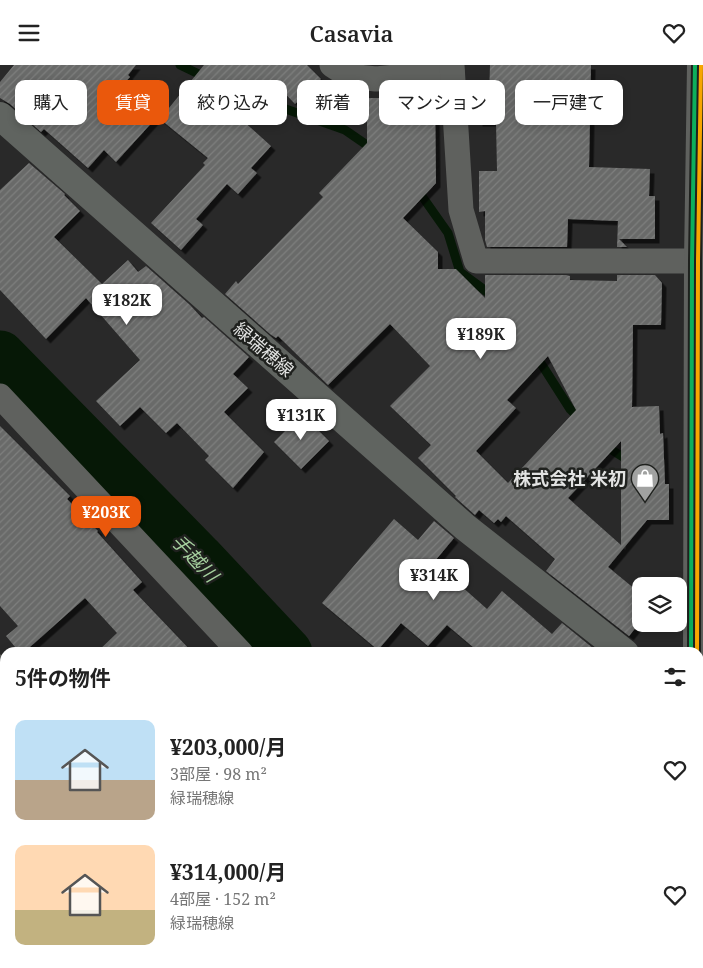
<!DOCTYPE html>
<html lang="ja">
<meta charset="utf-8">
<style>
:root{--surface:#fff;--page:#f2f2f2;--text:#222;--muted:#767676;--accent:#ea580c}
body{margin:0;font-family:"Noto Serif","Noto Sans JP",serif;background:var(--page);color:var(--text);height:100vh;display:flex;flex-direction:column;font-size:19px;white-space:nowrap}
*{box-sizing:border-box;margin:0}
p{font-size:16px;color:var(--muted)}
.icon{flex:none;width:28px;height:28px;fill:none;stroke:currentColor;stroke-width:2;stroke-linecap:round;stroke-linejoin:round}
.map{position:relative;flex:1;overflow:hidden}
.panel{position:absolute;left:0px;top:582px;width:704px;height:321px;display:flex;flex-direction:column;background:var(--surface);border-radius:15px 15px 0 0;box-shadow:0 2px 8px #0003}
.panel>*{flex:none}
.top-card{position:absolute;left:15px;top:15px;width:674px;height:45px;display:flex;gap:10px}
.tools{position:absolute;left:632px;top:512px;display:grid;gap:10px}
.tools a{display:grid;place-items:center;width:55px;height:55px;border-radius:10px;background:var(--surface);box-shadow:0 2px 8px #0003;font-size:25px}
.price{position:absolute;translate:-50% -42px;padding:0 11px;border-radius:10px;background:#fff;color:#222;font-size:16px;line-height:32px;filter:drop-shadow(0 1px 2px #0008)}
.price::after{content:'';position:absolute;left:50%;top:30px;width:15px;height:11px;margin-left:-8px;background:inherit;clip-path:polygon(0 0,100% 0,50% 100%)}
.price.selected{background:var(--accent);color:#fff}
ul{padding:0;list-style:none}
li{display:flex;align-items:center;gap:15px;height:125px;padding:0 15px}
li span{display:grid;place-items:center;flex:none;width:140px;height:100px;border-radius:10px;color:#555}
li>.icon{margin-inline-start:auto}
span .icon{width:60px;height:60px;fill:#fffc;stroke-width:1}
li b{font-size:21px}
h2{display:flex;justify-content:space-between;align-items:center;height:60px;padding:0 15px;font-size:21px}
.tag{padding:0 18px;border-radius:10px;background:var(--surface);box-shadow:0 2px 8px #0003;font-size:18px;line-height:45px}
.tag.selected{background:var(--accent);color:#fff}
header{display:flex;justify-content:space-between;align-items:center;height:65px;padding:0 15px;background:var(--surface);font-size:22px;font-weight:600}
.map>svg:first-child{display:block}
.built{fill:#2d332c}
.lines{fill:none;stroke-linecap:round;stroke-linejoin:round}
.stream{stroke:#061806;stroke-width:9}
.river{stroke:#061806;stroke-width:51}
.building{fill:url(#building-hatch);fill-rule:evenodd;filter:url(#shadow)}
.minor{stroke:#5f615e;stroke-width:25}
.tertiary{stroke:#5f615e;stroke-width:28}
.secondary{stroke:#606460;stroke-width:28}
.bus-1-casing{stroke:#1f211e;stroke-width:8}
.bus-2-casing{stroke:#1f211e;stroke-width:8}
.bus-1{stroke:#f7a600;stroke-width:4}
.bus-2{stroke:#0daf5c;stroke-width:4}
.labels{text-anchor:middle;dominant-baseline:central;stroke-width:5;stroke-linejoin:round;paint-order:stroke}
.street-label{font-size:18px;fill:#e2e3e2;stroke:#1f211e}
.poi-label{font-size:18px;font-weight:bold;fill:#e2e3e2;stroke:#1f211e;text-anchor:end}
.water-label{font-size:19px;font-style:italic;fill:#a5cf9e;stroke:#1f211e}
</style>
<header><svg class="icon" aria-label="menu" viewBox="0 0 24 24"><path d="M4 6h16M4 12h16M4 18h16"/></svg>Casavia<svg class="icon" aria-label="heart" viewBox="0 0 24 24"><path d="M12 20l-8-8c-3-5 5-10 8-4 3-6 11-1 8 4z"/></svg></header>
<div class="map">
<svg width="703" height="903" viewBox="0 0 703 903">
<defs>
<pattern id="building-hatch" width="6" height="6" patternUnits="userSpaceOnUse" patternTransform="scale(1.25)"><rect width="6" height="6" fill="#696a69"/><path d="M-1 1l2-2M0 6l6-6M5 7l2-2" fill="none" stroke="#7e7f7e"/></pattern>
<filter id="shadow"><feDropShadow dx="4.5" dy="4.5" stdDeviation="0" flood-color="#0009"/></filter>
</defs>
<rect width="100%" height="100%" fill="#292929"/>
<polygon class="built" points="0,696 5,700 5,899 297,899 303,903 0,903"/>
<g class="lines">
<g class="stream">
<polyline points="180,0 207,13"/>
<polyline points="249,31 345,65 374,85"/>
<polyline points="417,124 448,168 460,207 494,232"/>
<polyline points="535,289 570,344 582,356"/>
<polyline points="602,379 623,392"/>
<polyline points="456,903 457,899"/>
</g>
<g class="river">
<polyline points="0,291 198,493 287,588"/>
<polyline points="477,899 483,903"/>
</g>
</g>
<g class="building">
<polygon points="14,0 136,0 128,10 130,12 121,21 156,53 116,97 104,85 88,103 44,64 41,67 10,39 0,33 0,17"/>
<polygon points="204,0 307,0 321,14 295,39 276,19 241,54 271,81 251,103 257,108 238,129 227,119 196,154 203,160 181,185 151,158 205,100 203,98 208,93 160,54"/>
<polygon points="490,0 591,0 589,102 650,104 649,131 655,131 655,174 619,174 627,182 617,182 618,156 568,154 567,182 487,182 485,175 485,146 479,147 479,106 497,106 496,57 478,57 478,33 489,33"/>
<path d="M367 33H435L436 118 403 153 438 187V204H456L485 233V210H566L570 211V215L617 216V210H655L662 218 661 260H633L632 342 659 341 660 369 663 368 665 419H669V455H647L608 502 641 529V556L629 571 546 506 555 494 506 451 501 457 498 454 494 458 479 445 475 450 455 432 456 431 418 393 431 380 390 341 430 301 390 259 328 320 278 271 276 273 270 269 225 229 236 216 238 219 323 132 319 128 367 78ZM548 291 576 345 508 418 476 386 516 343 507 335ZM621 376V480L568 433Z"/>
<polygon points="29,98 65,129 64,130 80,146 54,172 102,219 128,195 138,207 146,201 190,240 202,253 204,252 249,292 233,309 248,323 224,347 264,387 233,423 205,395 209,391 177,358 166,368 140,342 120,361 96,336 140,295 86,233 46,274 0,225 0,125"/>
<polygon points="302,349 329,376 301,404 274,377"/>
<polygon points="0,361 70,431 67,434 98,466 97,467 142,517 133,525 193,588 96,588 117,568 85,533 39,574 23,588 20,588 6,571 18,561 0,541"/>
<polygon points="394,454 418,475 434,456 454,473 434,497 487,544 502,526 552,569 562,558 599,588 480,588 447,560 428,581 401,558 378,585 322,538"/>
</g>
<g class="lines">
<g class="minor">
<polyline points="332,0 349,11 376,14 452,6"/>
<polyline points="452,0 461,145 476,196 703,196"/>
<polyline points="0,331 241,588"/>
<polyline points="0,602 5,606"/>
<polyline points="422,899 423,903"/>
</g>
<g class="tertiary">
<polyline points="697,588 698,196 701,0"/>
<polyline points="695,903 695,899"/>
</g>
<g class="secondary">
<polyline points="0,51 465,462 625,588"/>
<polyline points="699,639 703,640"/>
</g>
<g class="bus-1-casing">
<polyline id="bus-1" points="697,588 698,196 701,0"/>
</g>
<g class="bus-2-casing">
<polyline id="bus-2" points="691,588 692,196 695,0"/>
</g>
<use href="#bus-1" class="bus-1"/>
<use href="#bus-2" class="bus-2"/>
</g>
<defs>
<g id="shop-pin" transform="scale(1.4375)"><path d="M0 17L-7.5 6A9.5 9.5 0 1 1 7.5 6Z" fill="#a1a2a1" stroke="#1f211e"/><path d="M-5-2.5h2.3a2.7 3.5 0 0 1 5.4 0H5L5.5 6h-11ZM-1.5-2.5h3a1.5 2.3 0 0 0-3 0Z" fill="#fff"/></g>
</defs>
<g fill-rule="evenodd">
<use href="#shop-pin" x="645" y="413"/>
</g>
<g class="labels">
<g class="street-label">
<text transform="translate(264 284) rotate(41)">緑瑞穂線</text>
</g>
<g class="poi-label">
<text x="626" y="413">株式会社 米初</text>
</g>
<g class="water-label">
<text transform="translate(195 493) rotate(46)">手越川</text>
</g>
</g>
</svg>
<div class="tools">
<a><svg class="icon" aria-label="layers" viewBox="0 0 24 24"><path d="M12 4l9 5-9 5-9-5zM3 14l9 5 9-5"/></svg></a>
</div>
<b class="price" style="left:127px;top:261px">¥182K</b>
<b class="price" style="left:481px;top:295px">¥189K</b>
<b class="price" style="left:301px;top:376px">¥131K</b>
<b class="price selected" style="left:106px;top:473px">¥203K</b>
<b class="price" style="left:434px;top:536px">¥314K</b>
<div class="top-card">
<a class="tag">購入</a>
<a class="tag selected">賃貸</a>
<a class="tag">絞り込み</a>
<a class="tag">新着</a>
<a class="tag">マンション</a>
<a class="tag">一戸建て</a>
</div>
<section class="panel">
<h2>5件の物件<svg class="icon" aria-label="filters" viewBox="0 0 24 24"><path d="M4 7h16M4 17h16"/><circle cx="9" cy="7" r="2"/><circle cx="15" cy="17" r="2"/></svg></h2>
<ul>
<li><span style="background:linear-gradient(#bfe0f5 60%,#b9a48a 0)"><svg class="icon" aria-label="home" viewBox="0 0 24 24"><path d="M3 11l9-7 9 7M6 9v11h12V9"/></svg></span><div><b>¥203,000/月</b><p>3部屋 · 98 m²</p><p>緑瑞穂線</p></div><svg class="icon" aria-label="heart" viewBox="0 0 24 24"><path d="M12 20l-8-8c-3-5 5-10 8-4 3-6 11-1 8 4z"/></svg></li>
<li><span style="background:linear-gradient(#ffd9b3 65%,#c2b280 0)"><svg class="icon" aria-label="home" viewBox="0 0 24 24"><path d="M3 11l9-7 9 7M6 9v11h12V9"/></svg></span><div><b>¥314,000/月</b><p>4部屋 · 152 m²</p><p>緑瑞穂線</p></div><svg class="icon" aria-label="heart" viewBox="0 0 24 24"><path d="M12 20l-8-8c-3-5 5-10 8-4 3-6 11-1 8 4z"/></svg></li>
</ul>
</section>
</div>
